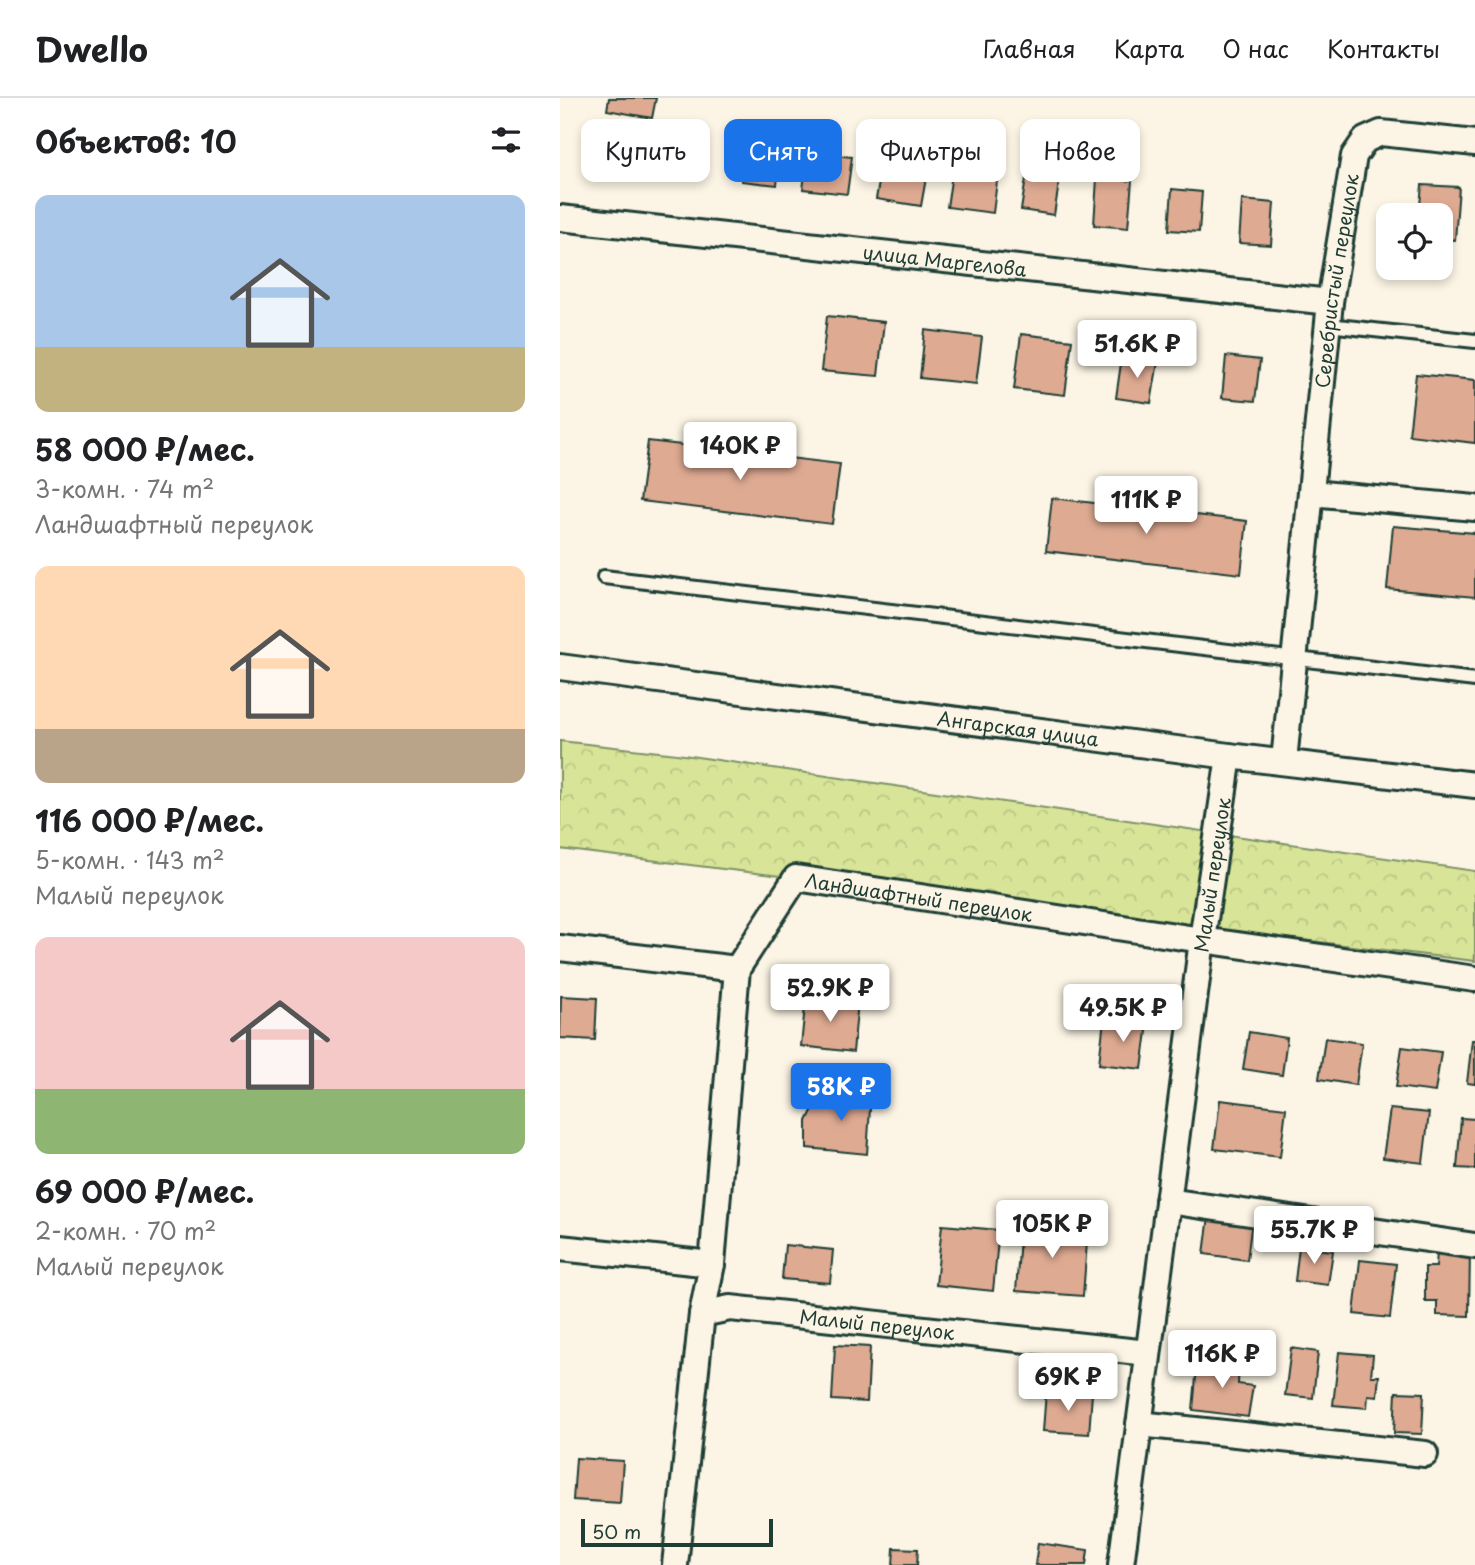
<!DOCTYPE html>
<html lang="ru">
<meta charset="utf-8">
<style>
:root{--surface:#fff;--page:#f2f2f2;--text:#202124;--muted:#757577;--line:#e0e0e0;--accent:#1a73e8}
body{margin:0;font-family:"Playpen Sans",sans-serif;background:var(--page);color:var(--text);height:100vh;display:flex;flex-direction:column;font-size:26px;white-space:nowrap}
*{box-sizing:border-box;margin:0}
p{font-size:23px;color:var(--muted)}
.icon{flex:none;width:38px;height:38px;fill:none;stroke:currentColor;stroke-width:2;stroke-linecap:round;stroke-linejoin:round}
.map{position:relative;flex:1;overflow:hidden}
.details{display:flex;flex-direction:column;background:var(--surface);width:560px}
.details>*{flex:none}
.hud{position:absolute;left:21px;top:21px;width:665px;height:63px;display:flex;gap:14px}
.buttons{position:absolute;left:816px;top:105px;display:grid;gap:14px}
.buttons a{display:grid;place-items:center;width:77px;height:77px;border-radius:14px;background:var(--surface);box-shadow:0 4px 10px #0003;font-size:35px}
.scale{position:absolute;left:21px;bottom:18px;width:192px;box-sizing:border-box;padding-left:7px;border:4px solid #1f3d34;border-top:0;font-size:19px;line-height:24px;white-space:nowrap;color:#1f3d34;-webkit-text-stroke:5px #fcf5e5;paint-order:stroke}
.price{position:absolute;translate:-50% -60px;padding:0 16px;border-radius:7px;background:#fff;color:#222;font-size:23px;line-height:46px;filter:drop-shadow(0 2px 4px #0008)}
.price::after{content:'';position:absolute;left:50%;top:42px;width:21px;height:16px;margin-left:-10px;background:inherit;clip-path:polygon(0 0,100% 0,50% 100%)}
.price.selected{background:var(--accent);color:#fff}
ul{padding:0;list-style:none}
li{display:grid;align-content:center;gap:14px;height:371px;padding:0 35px}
li span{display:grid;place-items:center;height:217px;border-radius:14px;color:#555}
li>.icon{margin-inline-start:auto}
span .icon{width:126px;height:126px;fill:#fffc;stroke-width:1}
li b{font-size:30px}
h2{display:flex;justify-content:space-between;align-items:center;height:84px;padding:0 35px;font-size:30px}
.tag{padding:0 24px;border-radius:14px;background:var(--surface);box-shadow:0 4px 10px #0003;font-size:24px;line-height:63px}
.tag.selected{background:var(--accent);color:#fff}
header{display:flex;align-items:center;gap:42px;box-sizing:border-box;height:98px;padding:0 35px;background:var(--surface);border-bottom:2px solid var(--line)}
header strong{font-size:33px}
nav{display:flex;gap:38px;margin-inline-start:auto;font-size:24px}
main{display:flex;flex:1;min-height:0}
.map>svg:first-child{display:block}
.forest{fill:url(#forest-crowns);stroke:#7c9166;stroke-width:2}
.building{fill:#deaa92;stroke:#1f3d34;stroke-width:2}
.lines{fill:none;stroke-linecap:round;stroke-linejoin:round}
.service-casing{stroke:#1f3d34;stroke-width:18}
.minor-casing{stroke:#1f3d34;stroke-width:30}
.service{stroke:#fcf5e5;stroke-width:12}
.minor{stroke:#fcf5e5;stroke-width:24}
.labels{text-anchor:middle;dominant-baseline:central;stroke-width:7;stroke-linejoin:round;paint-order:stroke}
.street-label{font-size:19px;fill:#1f3d34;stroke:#fcf5e5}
</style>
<header>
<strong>Dwello</strong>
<nav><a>Главная</a><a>Карта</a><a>О нас</a><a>Контакты</a></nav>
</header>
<main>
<section class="details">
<h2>Объектов: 10<svg class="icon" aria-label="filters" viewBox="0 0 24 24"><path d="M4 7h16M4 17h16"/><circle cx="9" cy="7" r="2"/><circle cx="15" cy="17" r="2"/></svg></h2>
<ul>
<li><span style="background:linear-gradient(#a9c7e8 70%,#c2b280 0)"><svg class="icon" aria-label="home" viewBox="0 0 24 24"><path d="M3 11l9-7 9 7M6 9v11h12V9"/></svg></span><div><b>58 000 ₽/мес.</b><p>3-комн. · 74 m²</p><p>Ландшафтный переулок</p></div></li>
<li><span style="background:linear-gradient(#ffd9b3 75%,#b9a48a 0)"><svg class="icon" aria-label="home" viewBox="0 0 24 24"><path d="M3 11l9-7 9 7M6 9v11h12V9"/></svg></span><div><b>116 000 ₽/мес.</b><p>5-комн. · 143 m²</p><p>Малый переулок</p></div></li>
<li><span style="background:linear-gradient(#f6c9c9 70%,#8fb573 0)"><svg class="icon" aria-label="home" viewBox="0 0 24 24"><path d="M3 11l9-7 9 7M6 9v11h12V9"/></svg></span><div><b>69 000 ₽/мес.</b><p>2-комн. · 70 m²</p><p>Малый переулок</p></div></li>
</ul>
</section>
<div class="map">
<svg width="915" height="1467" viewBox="0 0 915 1467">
<defs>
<pattern id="forest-crowns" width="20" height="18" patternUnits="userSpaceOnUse" patternTransform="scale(1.75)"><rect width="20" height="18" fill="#d8e598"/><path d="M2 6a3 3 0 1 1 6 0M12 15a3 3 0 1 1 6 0" fill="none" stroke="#b9c584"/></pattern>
</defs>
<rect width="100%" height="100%" fill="#fcf5e5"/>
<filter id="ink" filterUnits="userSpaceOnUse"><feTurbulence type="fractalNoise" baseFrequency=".0143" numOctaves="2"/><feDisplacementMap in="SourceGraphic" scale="14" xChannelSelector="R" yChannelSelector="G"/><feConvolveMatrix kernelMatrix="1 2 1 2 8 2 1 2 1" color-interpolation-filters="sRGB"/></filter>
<g filter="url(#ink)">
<polygon class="forest" points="0,643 117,656 915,773 915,863 0,751"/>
<g class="building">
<polygon points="49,0 96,0 92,20 47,12"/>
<polygon points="188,36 222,40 217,87 182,83"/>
<polygon points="248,54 292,59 287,96 243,91"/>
<polygon points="323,62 368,69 361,108 316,101"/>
<polygon points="393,69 438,75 433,115 387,109"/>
<polygon points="467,74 500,79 494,117 461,112"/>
<polygon points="537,80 572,83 568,130 534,127"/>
<polygon points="862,87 899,89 895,142 880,141 880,117 859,117"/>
<polygon points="612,91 642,94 639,134 609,132"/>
<polygon points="682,102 714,105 711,147 679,145"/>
<polygon points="267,218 324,224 318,278 261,273"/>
<polygon points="365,232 422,239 416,286 360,280"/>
<polygon points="461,236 512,242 505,297 454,291"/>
<polygon points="562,258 598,264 591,305 556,300"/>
<polygon points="666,258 700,262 695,303 662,300"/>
<polygon points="856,276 915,282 915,345 849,337"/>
<polygon points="88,343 280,366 272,426 80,403"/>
<polygon points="492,400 687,423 681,476 486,453"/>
<polygon points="833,428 915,435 915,499 827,491"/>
<polygon points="1,898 37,900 35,942 0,940"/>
<polygon points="246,898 298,904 293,954 241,948"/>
<polygon points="544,921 588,926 582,971 539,966"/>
<polygon points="689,934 727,940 722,977 683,971"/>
<polygon points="765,940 802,945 796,987 759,981"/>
<polygon points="912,942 915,942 915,986 907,985"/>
<polygon points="842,949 881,954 875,994 836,989"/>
<polygon points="291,994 311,995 307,1056 247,1050 247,1023 255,1007 273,995"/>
<polygon points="660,1002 726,1010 720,1059 654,1051"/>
<polygon points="830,1011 869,1015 863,1065 823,1060"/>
<polygon points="901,1020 915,1021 915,1071 897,1070"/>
<polygon points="649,1118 692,1123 687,1162 644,1156"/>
<polygon points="461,1126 528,1131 523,1198 456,1193"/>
<polygon points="382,1127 439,1132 433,1193 376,1187"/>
<polygon points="225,1147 273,1152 270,1185 222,1181"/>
<polygon points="739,1149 773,1153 768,1187 735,1183"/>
<polygon points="877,1152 910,1153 909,1218 877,1217 877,1203 865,1203 865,1169 876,1169"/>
<polygon points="800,1162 836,1166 830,1220 794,1216"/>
<polygon points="275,1247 310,1249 307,1304 272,1302"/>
<polygon points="731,1250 758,1254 753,1300 725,1297"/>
<polygon points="779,1254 813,1257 811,1278 819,1278 817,1298 808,1297 807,1310 773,1307"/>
<polygon points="654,1260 679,1264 678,1286 693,1288 688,1319 633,1312 637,1268 652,1270"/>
<polygon points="486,1293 532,1296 529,1336 483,1333"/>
<polygon points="836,1294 864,1295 862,1336 834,1335"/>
<polygon points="16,1360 63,1363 60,1405 13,1402"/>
<polygon points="478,1445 528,1452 526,1467 475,1467"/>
<polygon points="334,1450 358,1451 357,1467 333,1467"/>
</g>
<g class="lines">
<g class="service-casing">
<g id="service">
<polyline points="768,227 915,243"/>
<polyline points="44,479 915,582"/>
</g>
</g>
<g class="minor-casing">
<g id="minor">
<path id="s1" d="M0 120 770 204"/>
<polyline points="751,395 915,410"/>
<path id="s2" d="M0 569 669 658 915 687"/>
<path id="s3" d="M724 663 770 204 794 58 805 42 821 35 915 45"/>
<path id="s4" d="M0 850 177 871 236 780 642 842 915 881"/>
<polyline points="608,1103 915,1148"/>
<polyline points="0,1150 152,1166"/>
<polyline points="142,1216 152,1166 177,871"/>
<polyline points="579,1326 865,1356"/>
<path id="s5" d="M115 1467 142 1216 170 1210 588 1255"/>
<path id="s6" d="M561 1467 642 842 669 658"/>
</g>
</g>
<use href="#service" class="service"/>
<use href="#minor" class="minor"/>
</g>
</g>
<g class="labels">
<g class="street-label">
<text stroke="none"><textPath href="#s1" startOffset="387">улица Маргелова</textPath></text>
<text stroke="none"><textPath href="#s3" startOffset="483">Серебристый переулок</textPath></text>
<text stroke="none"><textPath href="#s2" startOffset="462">Ангарская улица</textPath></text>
<text stroke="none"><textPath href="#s6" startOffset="696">Малый переулок</textPath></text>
<text stroke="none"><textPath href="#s4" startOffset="411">Ландшафтный переулок</textPath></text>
<text stroke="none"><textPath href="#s5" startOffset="429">Малый переулок</textPath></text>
</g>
</g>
</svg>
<div class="buttons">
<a><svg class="icon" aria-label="locate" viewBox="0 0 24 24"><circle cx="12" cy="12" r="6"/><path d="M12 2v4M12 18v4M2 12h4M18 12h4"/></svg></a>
</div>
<div class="scale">50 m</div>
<b class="price" style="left:577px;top:282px">51.6K ₽</b>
<b class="price" style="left:180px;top:384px">140K ₽</b>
<b class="price" style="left:586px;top:438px">111K ₽</b>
<b class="price" style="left:270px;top:926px">52.9K ₽</b>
<b class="price" style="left:563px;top:946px">49.5K ₽</b>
<b class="price selected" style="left:281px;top:1025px">58K ₽</b>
<b class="price" style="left:492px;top:1162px">105K ₽</b>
<b class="price" style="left:754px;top:1168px">55.7K ₽</b>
<b class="price" style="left:662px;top:1292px">116K ₽</b>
<b class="price" style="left:508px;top:1315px">69K ₽</b>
<div class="hud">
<a class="tag">Купить</a>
<a class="tag selected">Снять</a>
<a class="tag">Фильтры</a>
<a class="tag">Новое</a>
</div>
</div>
</main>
